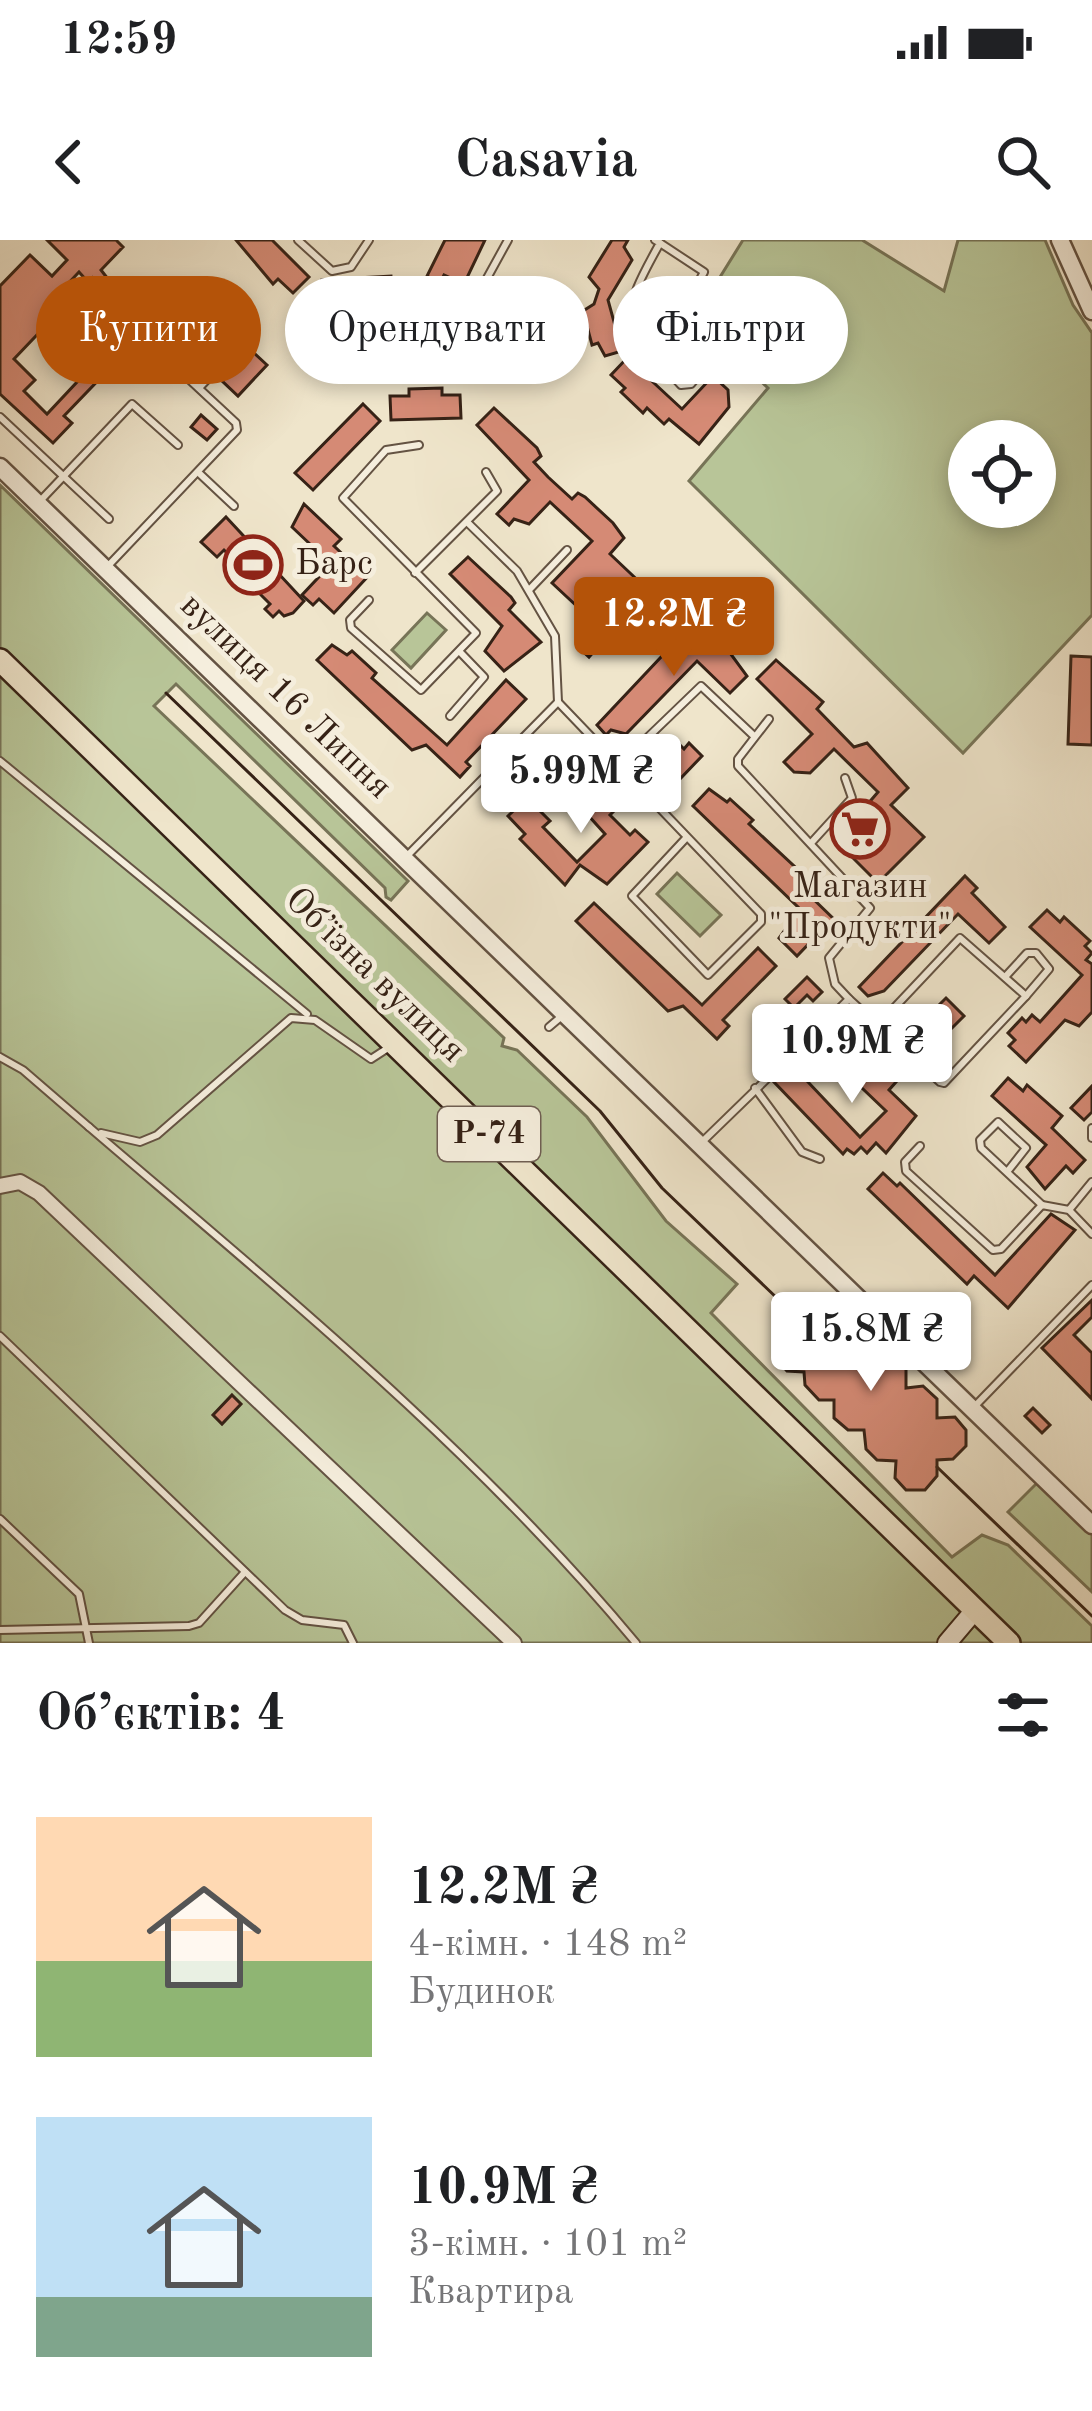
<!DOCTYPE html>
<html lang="uk">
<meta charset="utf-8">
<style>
:root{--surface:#fff;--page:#f2f2f2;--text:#202124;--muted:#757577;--accent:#b45309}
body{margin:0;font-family:"Old Standard TT",serif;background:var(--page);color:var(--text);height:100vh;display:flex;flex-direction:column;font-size:45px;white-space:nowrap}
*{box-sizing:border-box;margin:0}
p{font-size:39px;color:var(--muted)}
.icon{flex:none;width:66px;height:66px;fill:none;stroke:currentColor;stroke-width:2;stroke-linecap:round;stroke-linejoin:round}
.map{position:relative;height:1403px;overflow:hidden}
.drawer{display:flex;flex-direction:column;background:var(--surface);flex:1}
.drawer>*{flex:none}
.top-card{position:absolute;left:36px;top:36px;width:1020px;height:108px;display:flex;gap:24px}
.tools{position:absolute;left:948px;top:180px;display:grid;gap:24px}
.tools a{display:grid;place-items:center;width:108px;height:108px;border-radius:50%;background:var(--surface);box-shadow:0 6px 18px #0003;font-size:60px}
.price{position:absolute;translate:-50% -102px;padding:0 27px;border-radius:12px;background:#fff;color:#222;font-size:39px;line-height:78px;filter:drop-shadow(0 3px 6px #0008)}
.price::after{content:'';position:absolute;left:50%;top:72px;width:36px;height:27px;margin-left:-18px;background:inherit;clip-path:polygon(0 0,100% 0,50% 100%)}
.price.current{background:var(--accent);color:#fff}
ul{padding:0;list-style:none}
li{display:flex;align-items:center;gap:36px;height:300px;padding:0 36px}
li span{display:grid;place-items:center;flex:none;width:336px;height:240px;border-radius:0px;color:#555}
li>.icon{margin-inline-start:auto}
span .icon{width:144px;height:144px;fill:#fffc;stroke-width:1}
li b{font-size:51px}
h2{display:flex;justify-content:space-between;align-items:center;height:144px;padding:0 36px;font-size:51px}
.chip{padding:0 42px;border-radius:54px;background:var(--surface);box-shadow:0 6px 18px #0003;font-size:42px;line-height:108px}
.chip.current{background:var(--accent);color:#fff}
.status{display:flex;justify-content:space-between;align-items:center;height:84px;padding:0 60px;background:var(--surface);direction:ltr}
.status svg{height:33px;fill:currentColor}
header{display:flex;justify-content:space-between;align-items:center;height:156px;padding:0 36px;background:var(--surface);font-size:54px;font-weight:700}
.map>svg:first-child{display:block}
.green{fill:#b8c598;stroke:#777457;stroke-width:3;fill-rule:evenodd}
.building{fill:#d58a75;stroke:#362216;stroke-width:3;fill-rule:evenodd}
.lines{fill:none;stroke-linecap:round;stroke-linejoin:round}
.service-casing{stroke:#645343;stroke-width:10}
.minor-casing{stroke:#645343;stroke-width:18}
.tertiary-casing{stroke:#645343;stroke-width:21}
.secondary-casing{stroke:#362216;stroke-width:22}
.primary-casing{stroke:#362216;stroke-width:26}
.service{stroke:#f5eedd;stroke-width:6}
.minor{stroke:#f5eedd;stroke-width:14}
.tertiary{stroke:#f5eedd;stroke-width:16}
.secondary{stroke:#f5eedd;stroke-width:18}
.primary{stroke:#efe5cb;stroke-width:21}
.tram{stroke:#362216;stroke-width:3}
.labels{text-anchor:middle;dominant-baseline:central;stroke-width:10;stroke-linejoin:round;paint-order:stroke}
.shield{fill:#f5eedd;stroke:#6f5f52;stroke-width:3}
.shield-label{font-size:33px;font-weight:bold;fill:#362216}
.poi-label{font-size:36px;fill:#362216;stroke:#f5eedd;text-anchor:start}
.street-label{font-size:36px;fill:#362216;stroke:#f5eedd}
</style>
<div class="status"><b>12:59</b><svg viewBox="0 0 49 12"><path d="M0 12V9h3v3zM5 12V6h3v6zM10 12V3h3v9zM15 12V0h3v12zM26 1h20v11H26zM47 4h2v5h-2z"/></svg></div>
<header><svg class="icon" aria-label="back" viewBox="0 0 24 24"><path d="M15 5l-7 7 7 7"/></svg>Casavia<svg class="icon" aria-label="search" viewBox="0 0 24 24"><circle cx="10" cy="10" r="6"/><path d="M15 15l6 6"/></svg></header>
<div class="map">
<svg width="1092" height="1403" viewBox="0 0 1092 1403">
<rect width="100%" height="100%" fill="#efe5cb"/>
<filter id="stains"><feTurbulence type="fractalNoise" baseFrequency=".00167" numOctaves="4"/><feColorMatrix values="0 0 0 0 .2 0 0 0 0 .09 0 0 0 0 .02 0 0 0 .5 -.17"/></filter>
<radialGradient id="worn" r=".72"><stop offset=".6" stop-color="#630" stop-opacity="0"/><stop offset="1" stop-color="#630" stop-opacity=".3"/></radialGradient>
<g class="green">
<path d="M743 0H862L944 51 958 0H1045L1073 65 1092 93V375L963 513 689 241 768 148 694 79ZM969 201H1035V267H969Z"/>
<polygon points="0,245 408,641 391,660 386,657 385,648 176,444 154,466 504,798 502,806 517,810 587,877 666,981 737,1044 711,1073 952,1317 982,1295 1008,1305 1092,1386 1092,1403 0,1403"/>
<polygon points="427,373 446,390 411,428 392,410"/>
<polygon points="677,633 721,675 700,696 657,654"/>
<polygon points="1043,1237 1092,1285 1092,1352 1008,1272"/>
</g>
<g class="building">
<path d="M47 0H116L123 7 101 30 115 48 127 41 162 74 64 176 72 183 53 203 0 154V46L30 15 52 36 67 20ZM79 32 88 42 92 38 100 53 93 69 122 94 47 174 24 151 35 140 14 119 73 57 64 48Z"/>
<polygon points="236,0 272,0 309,37 293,53 278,39 273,44"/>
<polygon points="445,0 485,0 464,44 444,35 440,43 427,36"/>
<polygon points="612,0 628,0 624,7 632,20 608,60 622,111 605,116 598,103 592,105 583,71 594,64 599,49 589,37"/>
<polygon points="391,36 393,62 324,67 322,40"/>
<polygon points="253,112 267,125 238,156 219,138"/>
<polygon points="627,118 682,169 713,136 728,150 729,167 699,204 669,179 664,184 647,168 643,173 621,152 625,148 611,135"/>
<polygon points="442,148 442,155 460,155 461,178 391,180 390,156 409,156 409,149"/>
<polygon points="363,164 380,181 313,250 295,233"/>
<polygon points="494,168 537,208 541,216 534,222 548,237 572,259 578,253 585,257 613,283 624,298 610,314 648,350 589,417 577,406 597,385 552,343 592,301 550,262 529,284 514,279 509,285 497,274 529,240 477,185"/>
<polygon points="201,175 217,189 207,200 191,187"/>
<polygon points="304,264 341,299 334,306 354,325 359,319 372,332 334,373 319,359 313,365 302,355 331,324 292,287"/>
<polygon points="226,277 304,361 293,373 284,376 279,371 273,377 265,369 270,364 238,332 242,328 224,310 217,317 201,302"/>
<polygon points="468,317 511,357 515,363 509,370 541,402 504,431 485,411 502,386 450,334"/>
<polygon points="708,383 747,436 730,453 697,421 626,494 611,490 606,495 597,485 663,415 675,418"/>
<polygon points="332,405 347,415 352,411 376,433 372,438 447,505 506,440 526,459 466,522 470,526 460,537 426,505 412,510 317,420"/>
<polygon points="1071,416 1092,417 1092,505 1068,504"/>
<polygon points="776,420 823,462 817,469 854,507 867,503 908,548 891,565 924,597 878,643 836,601 878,552 834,509 810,533 794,532 784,522 812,494 757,439"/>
<polygon points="676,501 684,509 689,503 702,516 679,540 655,523"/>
<polygon points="581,532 611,556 618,567 610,575 630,595 635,590 648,602 607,644 580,625 565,645 520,599 525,594 508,576 527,558 550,581 543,587 577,622 605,594 569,554"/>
<polygon points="709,549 727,562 730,559 753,580 749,584 808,639 805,651 838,683 827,695 822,690 797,716 779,698 800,669 693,566"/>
<polygon points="965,636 977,648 972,653 1005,687 989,703 958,674 884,751 868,756 859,747"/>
<polygon points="594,663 702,765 758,708 776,726 723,780 729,786 717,799 683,766 668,771 576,681"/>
<polygon points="1047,670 1060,682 1064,677 1090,701 1085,706 1092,713 1086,720 1092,724 1092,772 1079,786 1065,780 1026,822 1009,806 1015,800 1008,793 1022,778 1026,782 1032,775 1040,782 1082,735 1030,687"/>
<polygon points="807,737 822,752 813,761 807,755 794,768 785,759"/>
<polygon points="946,758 964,776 952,788 934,770"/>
<polygon points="861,808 896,842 889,850 916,876 886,913 876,903 867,913 861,907 854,914 847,909 843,914 774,842 792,825 860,897 886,871 841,828"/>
<polygon points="1008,838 1023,851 1027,845 1062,876 1052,888 1085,920 1073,933 1066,926 1045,949 1027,927 1046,905 992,856"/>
<polygon points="1092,846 1092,872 1084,880 1071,868"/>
<polygon points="883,933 897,946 900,943 995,1035 1051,974 1075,990 1008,1068 974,1036 967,1044 868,949"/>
<polygon points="816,1058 833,1059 844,1069 845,1087 861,1087 876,1099 876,1116 893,1116 906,1129 906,1148 923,1146 937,1159 937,1178 955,1177 966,1190 966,1206 953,1219 937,1220 937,1236 925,1250 906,1250 895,1238 896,1221 877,1220 866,1209 864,1190 848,1190 834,1178 834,1160 819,1160 805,1145 804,1132 787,1131 775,1117 774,1102 787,1089 803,1089 803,1073"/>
<polygon points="1092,1060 1092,1077 1074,1095 1092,1113 1092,1159 1042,1108"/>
<polygon points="232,1155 241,1164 222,1184 213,1175"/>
<polygon points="1033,1168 1050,1185 1042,1193 1025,1176"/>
</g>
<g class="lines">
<g class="service-casing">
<g id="service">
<polyline points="298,0 332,31 351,27 369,0"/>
<path d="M655 0 660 3C617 80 622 81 681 145L691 144 702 131"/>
<polyline points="464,80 508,0"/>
<polyline points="657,119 704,32 660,3"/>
<polyline points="199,148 234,111"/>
<polyline points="0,177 109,279"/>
<polyline points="200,234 234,266"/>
<polyline points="41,260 132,164 178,205"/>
<polyline points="108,326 237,190 236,183 162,114"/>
<polyline points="415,333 497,251 486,232"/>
<polyline points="530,349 567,310"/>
<polyline points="369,360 350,380 351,388 421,450 476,393 343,258 386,210 419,205"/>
<polyline points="558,462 761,674 761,682 708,735 632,656 687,597"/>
<polyline points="450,476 484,437 460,412"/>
<polyline points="769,479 738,519 738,526 870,668 829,718 835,744 849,759 940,842 944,843 1026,756 960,698 878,785"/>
<polyline points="0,521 307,774"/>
<polyline points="619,525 701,446 754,496"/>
<polyline points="812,602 852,558 845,538"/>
<polyline points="406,617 558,462 555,396 517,331 467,282"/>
<polyline points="1005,737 1027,713 1036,713 1049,729 1026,756"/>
<polyline points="549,787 562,776"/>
<polyline points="0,817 23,830 89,887"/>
<polyline points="755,848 802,912 820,919"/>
<path d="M89 887C279 1050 476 1210 636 1403"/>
<polyline points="1092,888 1092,898"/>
<polyline points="101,893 140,902 157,895 291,778 315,780 371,819 388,808"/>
<polyline points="701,903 849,759"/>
<polyline points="920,906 905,922 906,931 993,1010 1001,1009 1042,965 1069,970 1092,994"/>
<polyline points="1007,932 1026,908 998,882 980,900 981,908 1042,965"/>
<polyline points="1069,970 1092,942"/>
<polyline points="0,1096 285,1370 302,1380 344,1385 353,1403"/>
<polyline points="975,1166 1092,1045"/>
<polyline points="0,1279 79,1354 89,1403"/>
<polyline points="0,1390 189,1386 199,1383 245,1332"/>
</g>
</g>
<g class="minor-casing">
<polyline id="minor" points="0,946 20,942 39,953 514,1403"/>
</g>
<g class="tertiary-casing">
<g id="tertiary">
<polyline points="1060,0 1092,71"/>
<polyline points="0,227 1092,1285"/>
</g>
</g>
<g class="secondary-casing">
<polyline id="secondary" points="947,1403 975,1370"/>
</g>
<g class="primary-casing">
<polyline id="primary" points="0,420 1009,1403"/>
</g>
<use href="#service" class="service"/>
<use href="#minor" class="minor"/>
<use href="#tertiary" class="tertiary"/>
<use href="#secondary" class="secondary"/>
<use href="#primary" class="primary"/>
<g class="tram">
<polyline points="166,453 600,871 662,948 803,1083"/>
<polyline points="937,1227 1092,1376"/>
</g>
</g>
<defs>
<g id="stadium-ring" transform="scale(3)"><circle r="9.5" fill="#f5eedd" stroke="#8f2418" stroke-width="1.5"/><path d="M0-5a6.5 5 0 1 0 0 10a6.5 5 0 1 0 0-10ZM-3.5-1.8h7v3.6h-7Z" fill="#8f2418"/></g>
<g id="supermarket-ring" transform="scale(3)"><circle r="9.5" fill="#f5eedd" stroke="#8f2418" stroke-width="1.5"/><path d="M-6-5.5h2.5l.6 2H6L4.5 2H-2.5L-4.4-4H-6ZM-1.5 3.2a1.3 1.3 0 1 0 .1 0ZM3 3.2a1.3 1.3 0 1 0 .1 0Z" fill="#8f2418"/></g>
</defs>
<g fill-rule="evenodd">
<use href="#stadium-ring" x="253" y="325"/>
<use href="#supermarket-ring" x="860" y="589"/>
</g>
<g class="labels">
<rect class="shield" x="438" y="867" width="102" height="54" rx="9"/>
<g class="shield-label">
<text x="489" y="894">Р-74</text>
</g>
<g class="poi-label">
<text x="295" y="325">Барс</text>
<text x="860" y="648" text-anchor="middle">Магазин<tspan x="860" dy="41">"Продукти"</tspan></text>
</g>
<g class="street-label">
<text transform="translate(285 457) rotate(44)">вулиця 16 Липня</text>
<text transform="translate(374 736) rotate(44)">Обʼїзна вулиця</text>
</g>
</g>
<rect width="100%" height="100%" filter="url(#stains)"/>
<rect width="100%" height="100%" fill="url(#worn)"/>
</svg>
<div class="tools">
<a><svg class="icon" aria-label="locate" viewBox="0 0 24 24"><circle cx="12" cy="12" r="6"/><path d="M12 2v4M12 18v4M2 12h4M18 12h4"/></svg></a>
</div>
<b class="price current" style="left:674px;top:439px">12.2M ₴</b>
<b class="price" style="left:581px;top:596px">5.99M ₴</b>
<b class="price" style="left:852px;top:866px">10.9M ₴</b>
<b class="price" style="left:871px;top:1154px">15.8M ₴</b>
<div class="top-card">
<a class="chip current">Купити</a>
<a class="chip">Орендувати</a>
<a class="chip">Фільтри</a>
</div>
</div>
<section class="drawer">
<h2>Об’єктів: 4<svg class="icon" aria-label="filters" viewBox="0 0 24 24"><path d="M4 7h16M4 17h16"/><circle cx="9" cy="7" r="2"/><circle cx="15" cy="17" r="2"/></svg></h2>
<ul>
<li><span style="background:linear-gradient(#ffd9b3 60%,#8fb573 0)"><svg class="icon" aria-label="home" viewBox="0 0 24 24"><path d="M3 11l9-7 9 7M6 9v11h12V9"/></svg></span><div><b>12.2M ₴</b><p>4-кімн. · 148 m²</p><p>Будинок</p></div></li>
<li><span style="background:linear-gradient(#bfe0f5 75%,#7fa58c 0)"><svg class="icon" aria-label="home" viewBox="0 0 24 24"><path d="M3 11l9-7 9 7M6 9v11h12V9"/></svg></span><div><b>10.9M ₴</b><p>3-кімн. · 101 m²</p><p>Квартира</p></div></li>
</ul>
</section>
